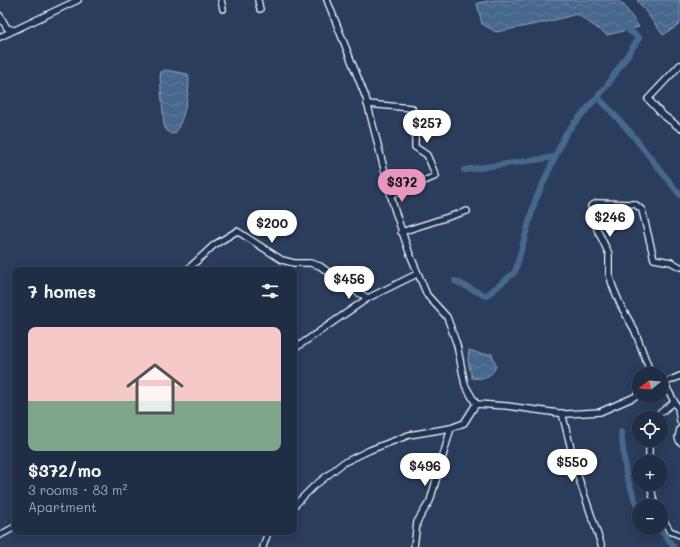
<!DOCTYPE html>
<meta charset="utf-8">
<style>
:root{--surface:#202e45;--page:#2d3a50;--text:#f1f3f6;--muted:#a2a8b3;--line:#3d4a5e;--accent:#e797bd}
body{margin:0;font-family:Mali,sans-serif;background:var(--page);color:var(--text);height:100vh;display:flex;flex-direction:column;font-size:15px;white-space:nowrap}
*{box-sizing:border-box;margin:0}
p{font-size:13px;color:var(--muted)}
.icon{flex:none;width:22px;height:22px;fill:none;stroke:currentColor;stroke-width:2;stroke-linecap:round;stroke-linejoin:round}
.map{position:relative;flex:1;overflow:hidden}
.drawer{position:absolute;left:12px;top:267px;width:285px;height:268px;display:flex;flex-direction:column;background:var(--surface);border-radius:8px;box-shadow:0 2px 10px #0003,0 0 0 1px var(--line)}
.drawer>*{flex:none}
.needle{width:26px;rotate:253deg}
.fabs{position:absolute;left:632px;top:367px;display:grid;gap:8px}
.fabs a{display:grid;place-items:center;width:36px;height:36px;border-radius:50%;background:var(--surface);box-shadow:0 2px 10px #0003,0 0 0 1px var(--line);font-size:20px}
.price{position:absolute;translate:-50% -34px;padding:0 9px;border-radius:14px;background:#fff;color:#222;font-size:13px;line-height:26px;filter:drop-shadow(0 1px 2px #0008)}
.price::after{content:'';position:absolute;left:50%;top:24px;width:12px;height:9px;margin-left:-6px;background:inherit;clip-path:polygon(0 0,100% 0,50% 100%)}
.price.current{background:var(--accent);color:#111}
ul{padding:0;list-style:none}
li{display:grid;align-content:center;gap:8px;height:212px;padding:0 16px}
li span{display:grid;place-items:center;height:124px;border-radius:8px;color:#555}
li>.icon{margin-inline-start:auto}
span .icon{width:72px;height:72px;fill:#fffc;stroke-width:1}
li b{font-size:17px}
h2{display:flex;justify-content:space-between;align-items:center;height:48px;padding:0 16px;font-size:17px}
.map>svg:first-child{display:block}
.water{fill:url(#water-waves);stroke:#90a4bb}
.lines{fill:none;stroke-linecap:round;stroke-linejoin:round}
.canal{stroke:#46688d;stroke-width:6}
.minor-casing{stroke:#fff;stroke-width:8}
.minor{stroke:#1d3557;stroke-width:5.5}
</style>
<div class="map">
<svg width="680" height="547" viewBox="0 0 680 547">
<defs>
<pattern id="water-waves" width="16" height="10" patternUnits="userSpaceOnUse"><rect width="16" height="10" fill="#46688d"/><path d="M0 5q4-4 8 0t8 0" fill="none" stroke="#627f9e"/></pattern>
</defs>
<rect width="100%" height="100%" fill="#2b3d5c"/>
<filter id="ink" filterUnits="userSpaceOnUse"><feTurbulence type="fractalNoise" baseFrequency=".025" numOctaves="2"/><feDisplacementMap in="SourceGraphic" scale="8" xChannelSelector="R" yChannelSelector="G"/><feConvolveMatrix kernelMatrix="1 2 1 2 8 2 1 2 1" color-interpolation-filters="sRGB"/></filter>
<g filter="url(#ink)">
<g class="water">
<polygon points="494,0 617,0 623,4 639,27 607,35 577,14 547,22 496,32 482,24 477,3"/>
<polygon points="637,0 680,0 680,24 663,35"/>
<path d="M165 70 188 74C192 85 183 123 175 133L171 134 166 130 164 125 160 77 161 72Z"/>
<path d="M469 350 481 354H492L496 366C493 376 482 380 472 378L468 361Z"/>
</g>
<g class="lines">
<g class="canal">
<polyline points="598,97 631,133 680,195"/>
<polyline points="464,170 555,157"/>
<polyline points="455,281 486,296 515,272 535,201 566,133 606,87 639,38 622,25"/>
<polyline points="621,432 626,474 639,512"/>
<polyline points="659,528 674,547"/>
</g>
<g class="minor-casing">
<g id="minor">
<polyline points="221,0 223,9"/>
<polyline points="258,0 260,9"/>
<polyline points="327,0 366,98 394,208 409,252 427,295 447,317 457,345 465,385 476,404"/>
<polyline points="0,16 7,28 14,30"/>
<polyline points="0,37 78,0"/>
<polyline points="680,65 648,99 663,115 680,128"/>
<polyline points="367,104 412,108 415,126 415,147 427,155 436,176 391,195"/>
<polyline points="401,232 467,211"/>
<polyline points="187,270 214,245 237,231 282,260 294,263 310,263 320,266 351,289 368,298"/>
<polyline points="294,349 368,298 417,274"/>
<polyline points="651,374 635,331 621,306 613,287 609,274 609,254 597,229 591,206 597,203 635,204 642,210 654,259 671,262 680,267"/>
<polyline points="664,383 678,408 680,421"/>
<polyline points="662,384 680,376"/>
<polyline points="562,413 578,476 602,547"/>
<polyline points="654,418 674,402"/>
<polyline points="680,429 678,438 680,442"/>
<polyline points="649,440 649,462"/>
<polyline points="650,484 655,506"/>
<polyline points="294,506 313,487 343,463 370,450 409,435 451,428 464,423 476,404 507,406 566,414 600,412 639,395"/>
<polyline points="661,516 670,531 680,535"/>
<polyline points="0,535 15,527"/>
<polyline points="263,547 267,535 269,532"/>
<polyline points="414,547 417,522 430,501 451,428"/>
</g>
</g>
<use href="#minor" class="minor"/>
</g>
</g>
</svg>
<div class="fabs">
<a><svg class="needle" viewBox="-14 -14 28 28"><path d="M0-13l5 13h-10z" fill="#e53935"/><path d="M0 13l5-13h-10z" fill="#a2a8b3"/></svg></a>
<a><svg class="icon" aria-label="locate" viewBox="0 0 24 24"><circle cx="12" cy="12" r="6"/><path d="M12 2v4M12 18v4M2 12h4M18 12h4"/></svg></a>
<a>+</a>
<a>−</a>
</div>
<b class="price" style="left:427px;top:144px">$257</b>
<b class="price current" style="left:402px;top:203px">$372</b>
<b class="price" style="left:610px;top:238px">$246</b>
<b class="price" style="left:272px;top:244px">$200</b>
<b class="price" style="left:349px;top:300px">$456</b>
<b class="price" style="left:572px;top:483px">$550</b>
<b class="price" style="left:425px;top:487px">$496</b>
<section class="drawer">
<h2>7 homes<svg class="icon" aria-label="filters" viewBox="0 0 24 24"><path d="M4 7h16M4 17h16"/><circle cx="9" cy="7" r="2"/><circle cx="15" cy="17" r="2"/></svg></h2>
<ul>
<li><span style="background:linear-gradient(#f6c9c9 60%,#7fa58c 0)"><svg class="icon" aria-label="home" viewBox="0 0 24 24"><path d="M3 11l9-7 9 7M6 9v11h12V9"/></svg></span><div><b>$372/mo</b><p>3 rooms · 83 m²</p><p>Apartment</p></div></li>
</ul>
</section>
</div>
